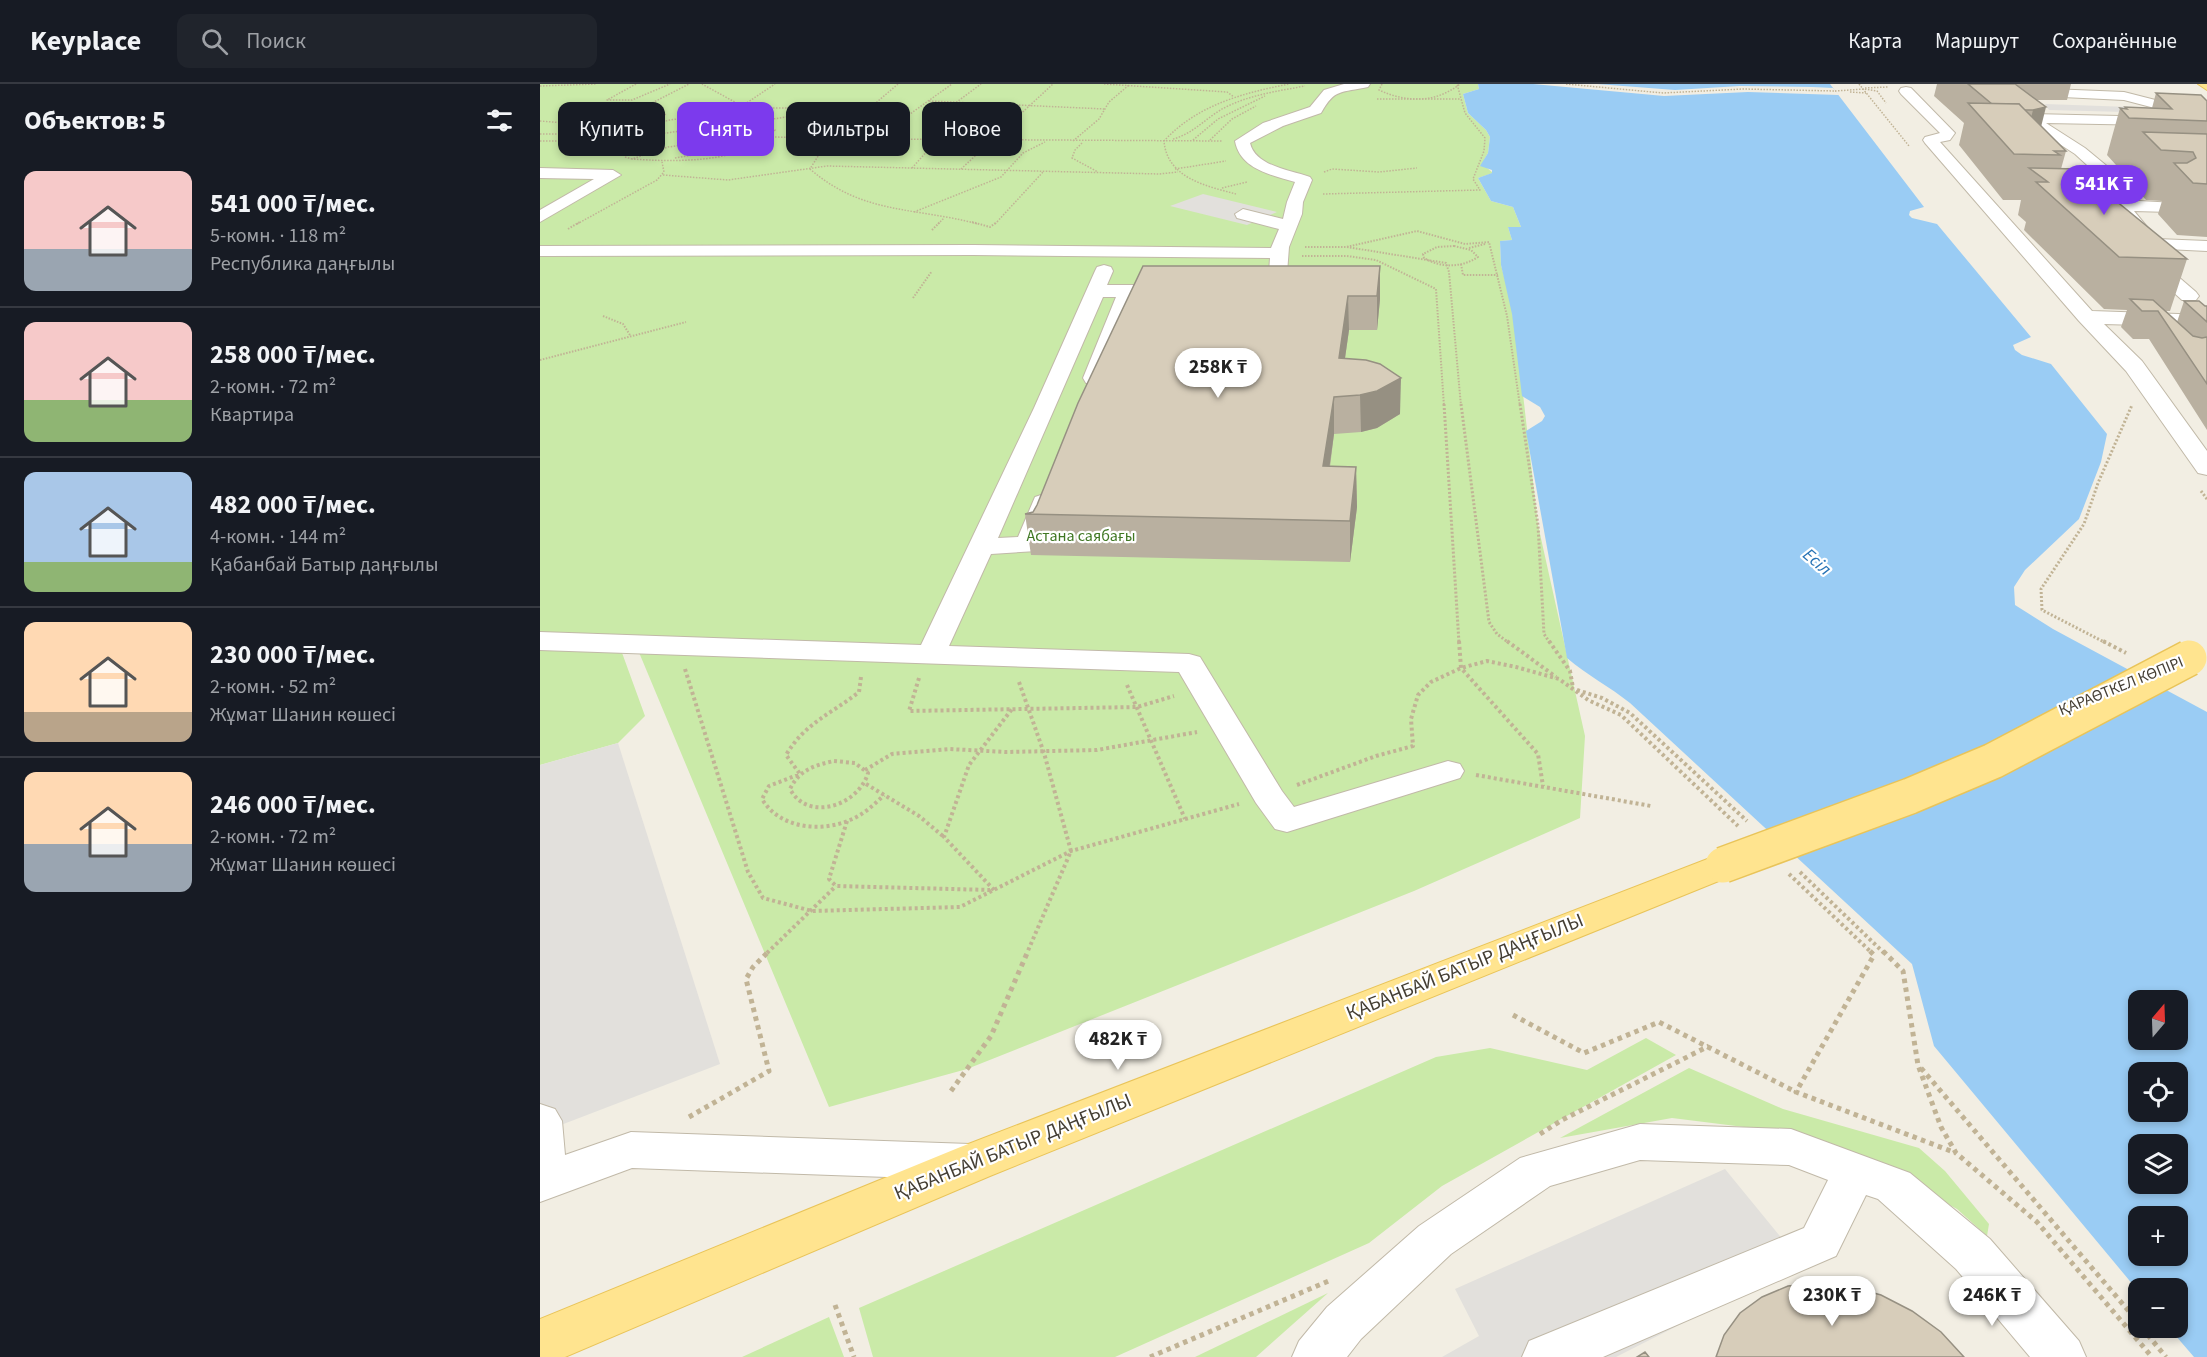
<!DOCTYPE html>
<html lang="ru">
<meta charset="utf-8">
<style>
:root{--surface:#171b24;--page:#20242c;--text:#f1f3f6;--muted:#9ea1a6;--line:#363941;--accent:#7c3aed}
body{margin:0;font-family:"Source Sans 3",sans-serif;background:var(--page);color:var(--text);height:100vh;display:flex;flex-direction:column;font-size:22px;white-space:nowrap}
*{box-sizing:border-box;margin:0}
p{font-size:20px;color:var(--muted)}
.icon{flex:none;width:33px;height:33px;fill:none;stroke:currentColor;stroke-width:2;stroke-linecap:round;stroke-linejoin:round}
.map{position:relative;flex:1;overflow:hidden}
.panel{display:flex;flex-direction:column;background:var(--surface);width:540px}
.panel>*{flex:none}
.top-card{position:absolute;left:18px;top:18px;width:570px;height:54px;display:flex;gap:12px}
.needle{width:39px;rotate:19deg}
.controls{position:absolute;left:1588px;top:906px;display:grid;gap:12px}
.controls a{display:grid;place-items:center;width:60px;height:60px;border-radius:12px;background:var(--surface);box-shadow:0 3px 9px #0003;font-size:30px}
.price{position:absolute;translate:-50% -51px;padding:0 14px;border-radius:21px;background:#fff;color:#222;font-size:20px;line-height:39px;filter:drop-shadow(0 2px 3px #0008)}
.price::after{content:'';position:absolute;left:50%;top:36px;width:18px;height:14px;margin-left:-9px;background:inherit;clip-path:polygon(0 0,100% 0,50% 100%)}
.price.current{background:var(--accent);color:#fff}
ul{padding:0;list-style:none}
li{display:flex;align-items:center;gap:18px;height:150px;padding:0 24px}
li+li{border-top:2px solid var(--line)}
li span{display:grid;place-items:center;flex:none;width:168px;height:120px;border-radius:12px;color:#555}
li>.icon{margin-inline-start:auto}
span .icon{width:72px;height:72px;fill:#fffc;stroke-width:1}
li b{font-size:26px}
h2{display:flex;justify-content:space-between;align-items:center;height:72px;padding:0 24px;font-size:26px}
.tag{padding:0 21px;border-radius:12px;background:var(--surface);box-shadow:0 3px 9px #0003;font-size:21px;line-height:54px}
.tag.current{background:var(--accent);color:#fff}
header{display:flex;align-items:center;gap:36px;box-sizing:border-box;height:84px;padding:0 30px;background:var(--surface);border-bottom:2px solid var(--line)}
header strong{font-size:28px}
nav{display:flex;gap:33px;margin-inline-start:auto;font-size:21px}
.search{width:420px;height:54px;background:var(--page);display:flex;align-items:center;gap:15px;box-sizing:border-box;padding:0 21px;border-radius:12px;color:var(--muted);font-size:22px}
main{display:flex;flex:1;min-height:0}
.map>svg:first-child{display:block}
.green{fill:#caeaa8}
.parking{fill:#e2e0dc}
.water{fill:#9accf4;fill-rule:evenodd}
.pier{fill:#f2eee3}
.lines{fill:none;stroke-linecap:round;stroke-linejoin:round}
.minor-casing{stroke:#c1b9a8;stroke-width:2}
.major-casing{stroke:#e9c459;stroke-width:2}
.path-far4{stroke:#c1b395;stroke-width:1.5;stroke-dasharray:1.5 1.5;stroke-linecap:butt}
.path-far3{stroke:#c1b395;stroke-width:2;stroke-dasharray:1.5 1.5;stroke-linecap:butt}
.path-far2{stroke:#c1b395;stroke-width:3;stroke-dasharray:2 2;stroke-linecap:butt}
.path-far1{stroke:#c1b395;stroke-width:4;stroke-dasharray:3 3;stroke-linecap:butt}
.path{stroke:#c1b395;stroke-width:5;stroke-dasharray:4.5 4.5;stroke-linecap:butt}
.minor{fill:#fff;fill-rule:evenodd}
.major{fill:#ffe48f;fill-rule:evenodd}
.major-bridge-casing{stroke:#e9c459;stroke-width:38;stroke-linecap:butt}
.path-bridge{stroke:#c1b395;stroke-width:1.5;stroke-dasharray:1.5 1.5;stroke-linecap:butt}
.major-bridge{stroke:#ffe48f;stroke-width:35}
.wall{fill:#b9b0a0}
.shaded-wall{fill:#969082}
.building{fill:#d7cdba;stroke:#969082;stroke-width:1.5}
.labels{text-anchor:middle;dominant-baseline:central;stroke-width:4.5;stroke-linejoin:round;paint-order:stroke}
.park-label{font-size:16px;fill:#407824;stroke:#fff}
.street-label{font-size:16px;fill:#443e33;stroke:#fff}
.water-label{font-size:18px;font-style:italic;fill:#2773b5;stroke:#fff}
.near-street-label{font-size:20px;fill:#443e33;stroke:#fff}
</style>
<header>
<strong>Keyplace</strong>
<div class="search"><svg class="icon" aria-label="search" viewBox="0 0 24 24"><circle cx="10" cy="10" r="6"/><path d="M15 15l6 6"/></svg>Поиск</div>
<nav><a>Карта</a><a>Маршрут</a><a>Сохранённые</a></nav>
</header>
<main>
<section class="panel">
<h2>Объектов: 5<svg class="icon" aria-label="filters" viewBox="0 0 24 24"><path d="M4 7h16M4 17h16"/><circle cx="9" cy="7" r="2"/><circle cx="15" cy="17" r="2"/></svg></h2>
<ul>
<li><span style="background:linear-gradient(#f6c9c9 65%,#9aa5b1 0)"><svg class="icon" aria-label="home" viewBox="0 0 24 24"><path d="M3 11l9-7 9 7M6 9v11h12V9"/></svg></span><div><b>541 000 ₸/мес.</b><p>5-комн. · 118 m²</p><p>Республика даңғылы</p></div></li>
<li><span style="background:linear-gradient(#f6c9c9 65%,#8fb573 0)"><svg class="icon" aria-label="home" viewBox="0 0 24 24"><path d="M3 11l9-7 9 7M6 9v11h12V9"/></svg></span><div><b>258 000 ₸/мес.</b><p>2-комн. · 72 m²</p><p>Квартира</p></div></li>
<li><span style="background:linear-gradient(#a9c7e8 75%,#8fb573 0)"><svg class="icon" aria-label="home" viewBox="0 0 24 24"><path d="M3 11l9-7 9 7M6 9v11h12V9"/></svg></span><div><b>482 000 ₸/мес.</b><p>4-комн. · 144 m²</p><p>Қабанбай Батыр даңғылы</p></div></li>
<li><span style="background:linear-gradient(#ffd9b3 75%,#b9a48a 0)"><svg class="icon" aria-label="home" viewBox="0 0 24 24"><path d="M3 11l9-7 9 7M6 9v11h12V9"/></svg></span><div><b>230 000 ₸/мес.</b><p>2-комн. · 52 m²</p><p>Жұмат Шанин көшесі</p></div></li>
<li><span style="background:linear-gradient(#ffd9b3 60%,#9aa5b1 0)"><svg class="icon" aria-label="home" viewBox="0 0 24 24"><path d="M3 11l9-7 9 7M6 9v11h12V9"/></svg></span><div><b>246 000 ₸/мес.</b><p>2-комн. · 72 m²</p><p>Жұмат Шанин көшесі</p></div></li>
</ul>
</section>
<div class="map">
<svg width="1667" height="1273" viewBox="0 0 1667 1273">
<rect width="100%" height="100%" fill="#f2eee3"/>
<g class="green">
<polygon points="0,0 938,0 939,5 923,10 928,29 946,46 950,53 948,69 944,76 946,83 953,89 938,94 951,117 973,123 981,143 968,143 972,156 960,157 961,181 971,219 980,284 998,441 1045,652 1040,734 874,807 427,985 289,1023 98,566 81,566 105,632 78,659 0,681"/>
<polygon points="1106,954 1136,971 902,1102 829,1159 575,1273 333,1273 319,1224 896,973 950,964 1047,986"/>
<polygon points="1149,984 1243,1025 1379,1064 1405,1087 1449,1140 1447,1152 1417,1125 1355,1091 1236,1047 1132,1034 1020,1054"/>
<polygon points="788,1209 716,1273 655,1273"/>
<polygon points="289,1233 304,1273 202,1273"/>
</g>
<g class="parking">
<polygon points="1505,20 1618,24 1623,29 1509,26"/>
<polygon points="663,110 737,128 707,141 630,122"/>
<polygon points="78,659 180,980 0,1049 0,681"/>
<polygon points="1185,1085 1262,1179 1076,1273 902,1273 939,1252 915,1205"/>
</g>
<path class="water" d="M938 0H1290L1384 123 1370 127 1369 131 1372 134 1397 140 1491 253 1473 261 1475 266 1482 271 1511 280 1567 350 1561 378 1539 435 1485 486 1474 503 1475 521 1513 545 1667 628V1273H1654L1629 1244H1638V1204H1599V1208L1394 962 1372 880 1090 619C1070 603 1047 591 1027 574L986 347 1002 337 1005 332 1000 323 982 312 972 230 961 181 960 157 972 156 968 143H981L973 123 951 117 938 94 952 89V86L940 82 948 69 950 53 946 46 928 29 923 10 939 5ZM1599 916H1638V956H1599ZM1599 988H1638V1028H1599ZM1599 1060H1638V1100H1599ZM1599 1132H1638V1172H1599Z"/>
<polygon class="pier" points="993,0 1057,0 1135,6 1200,2 1272,3 1293,4 1299,11 1208,8 1124,12"/>
<g class="lines">
<g class="minor-casing">
<g id="minor">
<path d="M804 0H830L828 3C801 9 795 4 781 29L743 42 710 59C715 82 750 86 770 93L772 96 763 118 762 130 749 163 747 189 745 193H731L729 189 730 174 433 171 0 172V162L433 161 731 164 739 145 697 134 695 130 703 125 743 135 747 118 755 98C731 91 700 85 695 57L723 39 770 23 784 6Z"/>
<polygon points="1366,3 1371,4 1415,49 1410,56 1400,58 1552,227 1667,231 1667,243 1564,240 1602,277 1667,367 1667,391 1658,389 1586,287 1539,237 1385,59 1383,56 1385,53 1400,49 1361,10 1359,7 1361,4"/>
<polygon points="1487,4 1584,8 1635,21 1637,24 1630,28 1584,16 1482,11 1480,8"/>
<polygon points="1489,30 1667,34 1667,42 1506,39 1545,64 1568,83 1667,87 1667,97 1558,91 1535,70 1484,37 1482,34"/>
<polygon points="0,84 73,86 81,91 0,138 0,126 54,95 0,94"/>
<polygon points="1581,116 1636,119 1638,123 1630,128 1594,127 1617,155 1667,157 1667,167 1606,164 1573,121"/>
<polygon points="1607,170 1613,171 1656,208 1659,212 1656,216 1642,216 1601,179 1598,175 1601,171"/>
<polygon points="564,181 571,183 573,187 567,201 635,201 642,203 645,207 642,211 595,213 565,294 562,299 554,300 546,299 543,294 576,213 563,213 458,454 478,453 495,413 504,410 513,413 517,418 501,461 497,467 451,470 409,562 649,570 660,573 742,707 754,723 908,677 920,680 924,687 920,694 747,748 735,745 716,719 639,588 0,566 0,548 381,561 494,324 555,187 557,183"/>
<polygon points="0,1020 15,1025 22,1037 25,1071 91,1048 430,1060 446,1065 452,1078 446,1091 430,1096 92,1084 0,1118"/>
<polygon points="1100,1040 1251,1045 1370,1089 1450,1155 1539,1257 1546,1273 1490,1273 1416,1185 1338,1115 1326,1111 1296,1172 1063,1273 982,1273 989,1257 1264,1144 1288,1096 1249,1081 1100,1076 1010,1102 911,1170 821,1255 807,1273 752,1273 759,1257 787,1223 879,1142 980,1074"/>
</g>
</g>
<g class="major-casing">
<g id="major">
<polygon points="1658,0 1667,0 1667,6"/>
<polygon points="1183,769 1196,772 1202,781 1196,790 450,1092 25,1273 0,1273 0,1235 418,1064"/>
</g>
</g>
<g class="path-far4">
<polyline points="96,0 67,16 92,16 130,0"/>
<path d="M358 0 283 64 270 85C323 131 375 123 438 140"/>
<polyline points="564,0 687,8 694,13"/>
<polyline points="1026,0 1123,9 1203,5 1296,7"/>
<polyline points="1319,0 1369,62"/>
<polyline points="0,2 56,0"/>
<polyline points="1325,4 1348,3"/>
<polyline points="1295,7 1324,5 1337,7 1346,19"/>
<polyline points="1310,8 1326,9"/>
<polyline points="837,15 920,15"/>
<polyline points="389,17 565,25"/>
<polyline points="202,22 235,0"/>
<polyline points="200,24 252,24 281,29 330,24"/>
<polyline points="0,37 36,40 118,35 126,30 112,24 110,20 149,0"/>
<polyline points="219,37 274,29"/>
<polyline points="171,46 189,41 192,37"/>
<path d="M176 48H199L206 51C193 64 170 65 154 56Z"/>
<polyline points="0,50 77,50"/>
<polyline points="85,50 119,50 155,45 171,47"/>
<polyline points="232,53 335,55 412,0"/>
<polyline points="335,55 682,57"/>
<path d="M633 55C653 50 667 33 684 24 709 11 738 7 765 2"/>
<polyline points="653,56 678,35 725,12"/>
<polyline points="670,56 692,35 716,22"/>
<polyline points="0,57 70,57"/>
<polyline points="533,57 559,35 569,18 589,1"/>
<polyline points="542,59 535,66 532,74 558,88"/>
<path d="M72 69 68 61C107 30 190 24 235 46 205 80 135 78 92 75"/>
<polyline points="85,73 92,75 128,63 158,59"/>
<polyline points="135,74 195,64 224,51 223,44 211,39 185,37 185,34 202,22 162,0"/>
<polyline points="372,84 397,56 385,49 383,43 441,0"/>
<polyline points="421,85 513,0"/>
<polyline points="635,85 686,77"/>
<polyline points="784,88 792,85 839,88 877,84"/>
<polyline points="123,91 188,96 287,82 619,90 638,88"/>
<polyline points="682,104 707,98"/>
<path d="M696 110C666 102 627 94 624 57 657 21 703 9 749 0"/>
<polyline points="783,110 940,106 933,95 944,67 945,54 925,29 917,0"/>
<polyline points="374,128 461,93 483,69 505,58"/>
<polyline points="37,140 117,96 124,88 122,78"/>
<polyline points="398,140 404,134"/>
<polyline points="455,140 503,88"/>
</g>
<g class="path-far3">
<polyline points="432,138 450,143 457,138"/>
<polyline points="28,145 40,138"/>
<polyline points="392,146 400,138"/>
<path d="M914 162 931 166 938 173C921 184 901 184 884 174L883 170 897 163Z"/>
<polyline points="765,163 806,163 877,147 925,160 949,158 967,232 980,322"/>
<polyline points="807,163 906,179 909,188 921,322"/>
<polyline points="929,164 945,160"/>
<polyline points="762,172 807,172 836,176 896,205 904,322"/>
<polyline points="921,180 923,191 958,191"/>
<polyline points="373,214 392,187"/>
<polyline points="63,232 83,240 90,251"/>
<polyline points="0,276 146,238"/>
</g>
<g class="path-far2">
<polyline points="904,320 919,559"/>
<polyline points="921,320 949,538 957,550 969,559"/>
<polyline points="980,320 998,441 1004,550 1010,559"/>
<polyline points="1661,407 1667,415"/>
<polyline points="1566,559 1502,526 1501,505 1544,440 1558,399 1592,321"/>
</g>
<g class="path-far1">
<polyline points="919,557 921,584 998,670 1003,702"/>
<polyline points="967,557 1016,593"/>
<polyline points="1009,557 1030,587 1033,604"/>
<polyline points="1563,557 1586,569"/>
<polyline points="145,585 208,788 223,814 272,827 420,823 531,767 699,720"/>
<path d="M321 593 319 608C291 630 265 639 246 671L260 690 229 702 222 715C239 744 280 749 310 736 323 731 334 721 344 711"/>
<polyline points="379,594 369,627 597,623 634,612"/>
<polyline points="479,598 504,669 531,767 487,869"/>
<polyline points="587,601 645,735"/>
<polyline points="1037,606 1062,614 1090,629 1207,737"/>
<path d="M294 677 315 679 328 689C319 721 268 739 250 705 259 686 275 681 294 677Z"/>
<polyline points="325,686 352,670 409,665 466,668 557,666 657,648"/>
<polyline points="936,691 1111,722"/>
<polyline points="326,700 379,732 404,753"/>
<polyline points="757,701 836,672 873,662 871,635 878,611 891,598 921,584 947,577 976,583 1019,595 1048,616 1081,631 1198,742"/>
<polyline points="307,737 289,795 296,802 450,806"/>
<polyline points="1260,788 1344,869"/>
<polyline points="1249,790 1332,869"/>
<polyline points="454,806 404,753 429,681 472,625"/>
<polyline points="227,869 296,802"/>
</g>
<g class="path">
<polyline points="1330,867 1334,871 1256,1008 1416,1069"/>
<polyline points="1343,867 1363,887 1378,981 1401,1043 1416,1069 1497,1138 1612,1273"/>
<polyline points="973,931 1044,969 1119,938 1256,1008"/>
<polyline points="1381,984 1599,1239"/>
<polyline points="411,1007 451,952 488,867"/>
<polyline points="149,1033 229,987 206,895 213,883 229,867"/>
<polyline points="1000,1050 1022,1036 1169,962"/>
<polyline points="295,1221 314,1273"/>
<polyline points="1602,1244 1626,1273"/>
<polyline points="610,1273 791,1196"/>
</g>
<use href="#minor" class="minor"/>
<use href="#major" class="major"/>
<g class="major-bridge-casing">
<polyline id="major-bridge" points="1183,781 1370,712 1453,677 1649,574"/>
</g>
<path class="path-bridge" d="M842 0 839 6C867 19 896 19 920 0"/>
<use href="#major-bridge" class="major-bridge"/>
</g>
<g class="wall">
<polygon points="1397,0 1531,0 1527,16 1497,16 1501,43 1526,67 1521,85 1647,175 1630,227 1626,227 1637,238 1644,217 1667,222 1667,346 1609,255 1593,255 1581,243 1587,226 1564,225 1484,146 1486,138 1478,131 1481,116 1463,116 1419,61 1424,39 1394,12"/>
<polygon points="1616,9 1667,17 1667,153 1637,151 1618,130 1622,117 1606,116 1589,97 1594,82 1576,81 1567,71 1580,24 1584,25 1585,23 1612,24"/>
<polygon points="840,182 840,215 837,246 809,246 805,274 860,330 837,344 821,348 794,350 790,383 816,383 817,423 810,478 491,471 485,430 493,428"/>
</g>
<g class="shaded-wall">
<polygon points="1506,23 1497,59 1484,62 1493,26"/>
<polygon points="840,182 840,215 837,246 837,212"/>
<polygon points="808,212 809,246 800,309 799,274"/>
<polygon points="861,294 860,330 837,344 821,348 820,311"/>
<polygon points="794,313 794,350 784,422 783,382"/>
<polygon points="816,383 817,423 810,478 810,437"/>
</g>
<g class="building">
<polygon points="1428,0 1475,0 1506,23 1493,26 1484,26 1479,20 1452,20"/>
<polygon points="1616,9 1661,11 1667,17 1667,37 1589,34 1580,24 1587,25 1585,23 1632,25"/>
<polygon points="1428,19 1479,20 1526,67 1514,67 1520,71 1474,70"/>
<polygon points="1603,48 1667,50 1667,100 1653,99 1634,79 1647,79 1656,74 1653,68 1621,66"/>
<polygon points="1489,84 1537,85 1647,175 1579,173 1496,98 1508,98"/>
<polygon points="603,182 840,182 837,212 808,212 799,274 826,276 840,280 861,294 837,307 820,311 794,313 783,382 816,383 810,437 485,430 493,428 497,421 538,319"/>
<polygon points="1590,215 1613,216 1653,252 1662,254 1667,253 1667,300 1618,227 1602,227"/>
<polygon points="1644,217 1659,217 1665,222 1667,222 1667,238"/>
<polygon points="1278,1199 1309,1202 1341,1211 1372,1227 1401,1248 1424,1273 1176,1273 1184,1251 1200,1229 1222,1213 1248,1202"/>
<polygon points="1105,1268 1109,1273 1097,1273"/>
</g>
<g class="labels">
<g class="park-label">
<text x="541" y="452">Астана саябағы</text>
</g>
<g class="street-label">
<text transform="translate(1581 602) rotate(-22)">ҚАРАӨТКЕЛ КӨПІРІ</text>
</g>
<g class="water-label">
<text transform="translate(1277 478) rotate(41)">Есіл</text>
</g>
<g class="near-street-label">
<text transform="translate(925 883) rotate(-22)">ҚАБАНБАЙ БАТЫР ДАҢҒЫЛЫ</text>
<text transform="translate(473 1063) rotate(-22)">ҚАБАНБАЙ БАТЫР ДАҢҒЫЛЫ</text>
</g>
</g>
</svg>
<div class="controls">
<a><svg class="needle" viewBox="-14 -14 28 28"><path d="M0-13l5 13h-10z" fill="#e53935"/><path d="M0 13l5-13h-10z" fill="#9ea1a6"/></svg></a>
<a><svg class="icon" aria-label="locate" viewBox="0 0 24 24"><circle cx="12" cy="12" r="6"/><path d="M12 2v4M12 18v4M2 12h4M18 12h4"/></svg></a>
<a><svg class="icon" aria-label="layers" viewBox="0 0 24 24"><path d="M12 4l9 5-9 5-9-5zM3 14l9 5 9-5"/></svg></a>
<a>+</a>
<a>−</a>
</div>
<b class="price current" style="left:1564px;top:132px">541K ₸</b>
<b class="price" style="left:678px;top:315px">258K ₸</b>
<b class="price" style="left:578px;top:987px">482K ₸</b>
<b class="price" style="left:1292px;top:1243px">230K ₸</b>
<b class="price" style="left:1452px;top:1243px">246K ₸</b>
<div class="top-card">
<a class="tag">Купить</a>
<a class="tag current">Снять</a>
<a class="tag">Фильтры</a>
<a class="tag">Новое</a>
</div>
</div>
</main>
